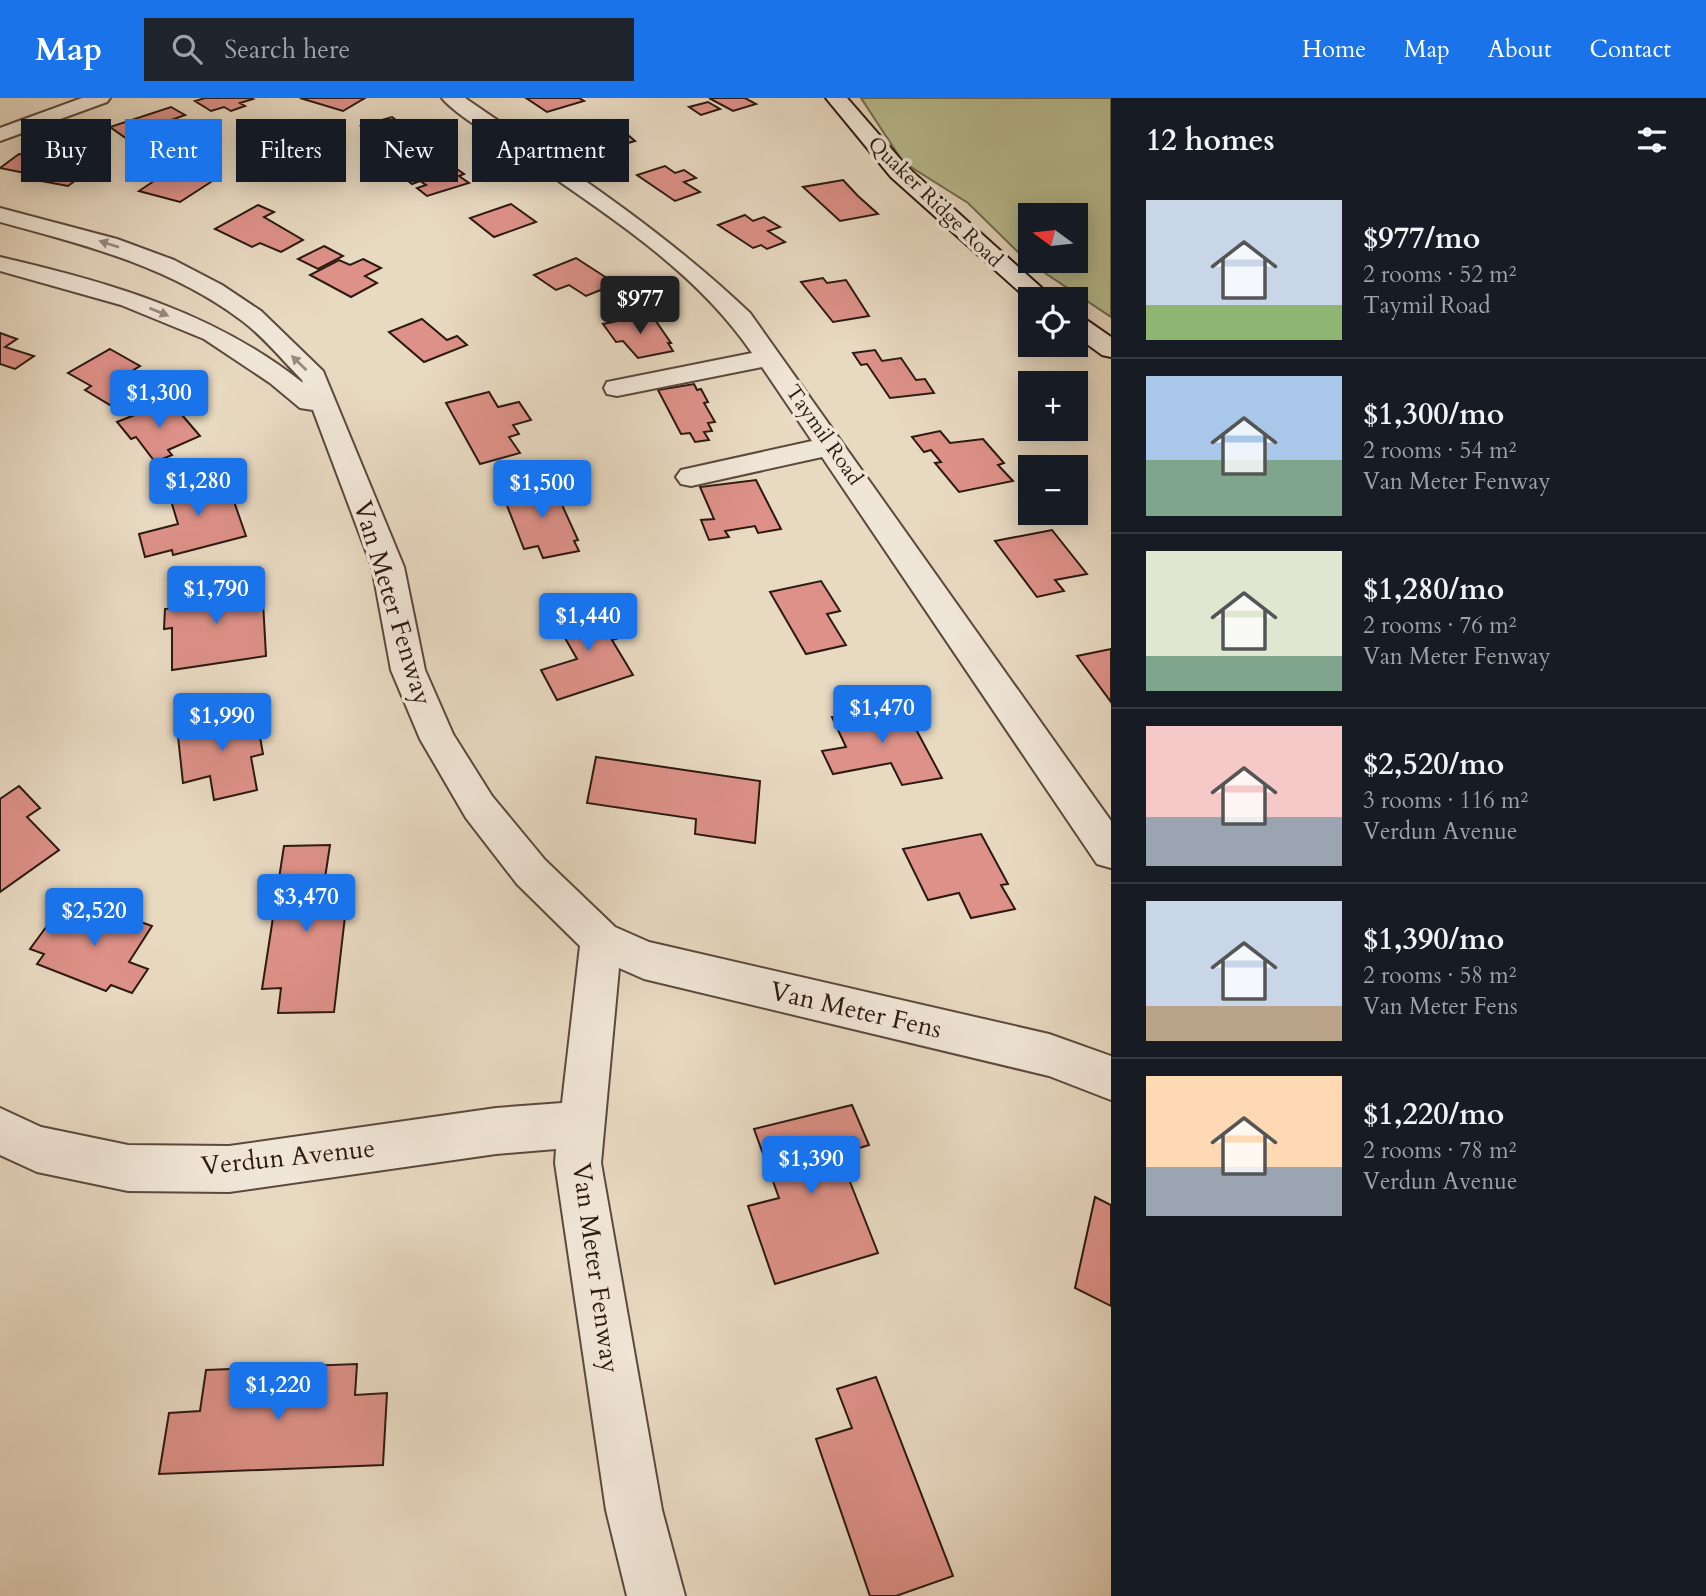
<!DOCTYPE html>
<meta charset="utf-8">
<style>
:root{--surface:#171b24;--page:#20242c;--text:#f1f3f6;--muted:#9ea1a6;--line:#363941;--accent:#1a73e8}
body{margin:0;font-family:Cardo,serif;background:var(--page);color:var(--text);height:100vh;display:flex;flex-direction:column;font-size:26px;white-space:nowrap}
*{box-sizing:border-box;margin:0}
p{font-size:23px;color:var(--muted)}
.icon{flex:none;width:38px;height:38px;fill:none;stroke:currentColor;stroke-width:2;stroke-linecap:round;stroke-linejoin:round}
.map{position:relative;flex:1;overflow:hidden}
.panel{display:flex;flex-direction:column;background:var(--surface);width:595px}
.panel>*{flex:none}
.guide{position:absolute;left:21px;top:21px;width:665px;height:63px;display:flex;gap:14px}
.needle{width:46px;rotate:285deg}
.controls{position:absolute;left:1018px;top:105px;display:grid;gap:14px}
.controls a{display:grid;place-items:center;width:70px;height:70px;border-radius:0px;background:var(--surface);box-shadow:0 4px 18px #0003;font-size:35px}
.price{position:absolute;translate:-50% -60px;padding:0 16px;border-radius:7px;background:var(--accent);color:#fff;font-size:23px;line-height:46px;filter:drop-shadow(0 2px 4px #0008)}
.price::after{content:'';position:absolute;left:50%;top:42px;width:21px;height:16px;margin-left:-10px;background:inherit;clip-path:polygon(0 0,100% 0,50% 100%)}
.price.on{background:#222;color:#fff}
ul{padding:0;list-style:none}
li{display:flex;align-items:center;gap:21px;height:175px;padding:0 35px}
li+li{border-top:2px solid var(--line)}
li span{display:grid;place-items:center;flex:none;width:196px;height:140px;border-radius:0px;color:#555}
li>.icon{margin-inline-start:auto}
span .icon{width:84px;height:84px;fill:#fffc;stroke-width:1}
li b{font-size:30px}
h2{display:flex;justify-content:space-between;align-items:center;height:84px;padding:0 35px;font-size:30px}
.tag{padding:0 24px;border-radius:0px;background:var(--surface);box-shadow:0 4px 18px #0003;font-size:24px;line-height:63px}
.tag.on{background:var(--accent);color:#fff}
header{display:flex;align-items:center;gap:42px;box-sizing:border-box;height:98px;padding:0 35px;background:var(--accent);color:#fff}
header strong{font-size:33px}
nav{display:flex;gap:38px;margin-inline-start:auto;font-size:24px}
.search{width:490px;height:63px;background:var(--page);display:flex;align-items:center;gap:18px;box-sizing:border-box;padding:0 24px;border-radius:0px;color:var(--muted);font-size:26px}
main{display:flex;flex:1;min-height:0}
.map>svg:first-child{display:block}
.green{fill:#b9be91;stroke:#726c51;stroke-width:2;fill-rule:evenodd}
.building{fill:#dd9188;stroke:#2c1911;stroke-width:2}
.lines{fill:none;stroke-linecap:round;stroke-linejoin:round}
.street-casing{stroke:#5b493d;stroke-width:4}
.secondary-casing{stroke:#2c1911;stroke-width:4}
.street{fill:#f0e6d7;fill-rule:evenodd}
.secondary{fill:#f0e6d7;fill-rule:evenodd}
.oneway{fill:#988a7e}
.labels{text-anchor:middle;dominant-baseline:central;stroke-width:7;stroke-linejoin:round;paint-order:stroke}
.far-street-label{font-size:21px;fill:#2c1911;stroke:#f0e6d7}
.street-label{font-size:26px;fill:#2c1911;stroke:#f0e6d7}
</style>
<header>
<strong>Map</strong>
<div class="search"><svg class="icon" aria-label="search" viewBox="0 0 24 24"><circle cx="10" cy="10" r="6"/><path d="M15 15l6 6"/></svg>Search here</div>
<nav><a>Home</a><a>Map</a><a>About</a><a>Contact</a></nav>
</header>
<main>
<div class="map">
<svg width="1111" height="1498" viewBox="0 0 1111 1498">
<rect width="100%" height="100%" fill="#e8d9c1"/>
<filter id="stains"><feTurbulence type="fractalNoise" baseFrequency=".00286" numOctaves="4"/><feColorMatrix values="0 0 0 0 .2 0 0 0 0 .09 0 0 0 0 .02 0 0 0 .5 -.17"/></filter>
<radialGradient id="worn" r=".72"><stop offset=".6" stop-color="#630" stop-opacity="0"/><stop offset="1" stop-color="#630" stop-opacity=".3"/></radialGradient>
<path class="green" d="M861 0H1111V219L1027 163 968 105 903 64ZM1031 117H1076V163H1031Z"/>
<g class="building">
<polygon points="205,0 251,0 253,1 240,5 245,8 231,13 224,9 211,13 195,3"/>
<polygon points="300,0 365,0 343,13"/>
<polygon points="526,0 579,0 584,3 547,14"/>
<polygon points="709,0 745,0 756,6 733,13"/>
<polygon points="708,4 720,11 701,17 689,9"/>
<polygon points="171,9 185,17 163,25 171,30 157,35 160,37 158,39 152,41 141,38 130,43 110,29"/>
<polygon points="392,19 404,28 410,26 432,43 389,55 376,45 381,43 361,28"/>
<polygon points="613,24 635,43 601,53 575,36 601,25"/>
<polygon points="19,56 38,59 42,56 96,67 68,88 30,81 35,77 0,70"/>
<polygon points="447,64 464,76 459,78 469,85 427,98 417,90 426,87 420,83 412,86 402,78"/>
<polygon points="665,68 675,75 684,72 696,80 684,84 700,94 675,103 637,77"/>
<polygon points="195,77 214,82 180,104 139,93 160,79 188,83"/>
<polygon points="843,82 858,98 878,116 840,123 803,89"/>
<polygon points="511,106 536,124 494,139 470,120"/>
<polygon points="258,107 274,114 264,119 303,142 281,154 260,145 252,149 215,131"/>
<polygon points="745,117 753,123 764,119 780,129 768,133 785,144 767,151 761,147 753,150 718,127"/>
<polygon points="324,148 343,158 318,171 298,161"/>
<polygon points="576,160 610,182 613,181 624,188 608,195 603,191 586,198 569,187 556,192 534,177"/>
<polygon points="363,161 381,170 365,178 377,185 351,199 310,177 339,162 350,167"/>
<polygon points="823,180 827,185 846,182 869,218 833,224 801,184"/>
<polygon points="651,216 671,245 668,245 673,253 638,260 623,243 616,244 603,226"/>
<polygon points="422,221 447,242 457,238 467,247 424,264 389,234"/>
<polygon points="0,235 17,241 5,249 34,258 15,271 0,266"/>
<polygon points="110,251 140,268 127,276 145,287 110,307 85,292 91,288 68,275"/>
<polygon points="875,252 882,263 901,260 916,282 925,281 934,295 890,300 867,266 861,267 853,255"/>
<polygon points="694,286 697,292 701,291 708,304 704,305 715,324 708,325 712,333 704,334 709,342 695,344 690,335 681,336 658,292"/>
<polygon points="489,294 498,309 519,304 531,322 513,327 519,336 509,339 520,355 480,366 446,305"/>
<polygon points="170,303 200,338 168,352 172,357 155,364 136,339 131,341 117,324"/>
<polygon points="940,333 950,345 983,341 1004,365 998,367 1013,383 959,394 935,365 941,364 931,352 924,354 912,339"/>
<polygon points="223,372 246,438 173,457 172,452 145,459 139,436 178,426 169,396 194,390 191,380"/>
<polygon points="756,382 781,431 758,435 755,428 725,433 729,439 709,442 701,422 714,421 700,389"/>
<polygon points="552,385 578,442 574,443 579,453 543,460 538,448 524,451 506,405 511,404 507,393"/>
<polygon points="1052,432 1087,476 1055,482 1064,493 1037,499 995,443"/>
<polygon points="247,480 249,506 263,504 266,558 172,572 172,530 164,531 165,511 186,508 186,489"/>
<polygon points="821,483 840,513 827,516 846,547 806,556 770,494"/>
<polygon points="587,509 593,519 614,512 629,537 612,542 633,577 557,602 541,572 577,561 553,519"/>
<polygon points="1111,551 1111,604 1077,558"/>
<polygon points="903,607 942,680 902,687 891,665 833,676 822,653 846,649 832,619"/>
<polygon points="255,611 263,656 251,659 257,692 214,702 210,678 183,685 177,629"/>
<polygon points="596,659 760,683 755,745 695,736 696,721 587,705"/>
<polygon points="19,688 40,710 27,719 59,752 0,794 0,701"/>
<polygon points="981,736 1008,786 1001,787 1015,811 971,820 959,795 928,802 903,751"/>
<polygon points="330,747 323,793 348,792 334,914 278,915 281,890 262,891 284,748"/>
<polygon points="86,804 152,828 129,864 148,871 132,895 111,887 106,893 37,866 44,856 30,851 55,817 72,823"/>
<polygon points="852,1007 869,1047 839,1056 878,1155 775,1186 748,1108 779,1100 754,1031"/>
<polygon points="1095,1099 1111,1107 1111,1208 1075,1190"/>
<polygon points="357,1266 355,1297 387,1295 383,1367 159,1376 169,1315 200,1313 206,1272"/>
<polygon points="876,1279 953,1478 896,1498 870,1498 816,1341 852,1330 837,1291"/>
</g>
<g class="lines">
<g class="street-casing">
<g id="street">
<polygon points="82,0 110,0 107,4 0,43 0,30"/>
<path d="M442 0H465C564 68 663 132 750 215L1111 723V770L1097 766 822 359 691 388 681 386 676 379 681 372 812 343 762 269 617 298 607 296 604 290 607 284 752 255C697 174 608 117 528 62 509 49 454 16 442 0Z"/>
<path d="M0 110 117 141 174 162 222 187 261 213 323 273 404 469 425 572 453 636 492 698 545 762 615 829 649 844 1049 936 1111 958V1002L1049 978 644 881 619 870 601 1065 662 1412 685 1498H627L606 1412 555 1065 556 1051 496 1056 229 1094 128 1093 37 1074 0 1057V1010L41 1029 128 1047 229 1048 496 1010 562 1005 580 848 517 786 466 720 420 641 391 572 372 469 313 312 300 310 270 285 204 241 121 207 0 173V159C108 184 214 214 303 285L302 282C282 262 263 238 241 222 169 168 85 147 0 124Z"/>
</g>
</g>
<g class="secondary-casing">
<g id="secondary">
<polygon points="826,0 847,0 907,69 1054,201 1031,201 1031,204 891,79"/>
<polygon points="1076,218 1085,221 1111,239 1111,259 1102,257 1076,238"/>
</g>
</g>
<use href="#street" class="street"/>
<use href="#secondary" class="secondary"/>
</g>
<defs><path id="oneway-solid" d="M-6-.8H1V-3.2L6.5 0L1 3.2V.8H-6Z" transform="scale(1.75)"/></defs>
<g class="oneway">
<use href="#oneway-solid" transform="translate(109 146) rotate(-162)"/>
<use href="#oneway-solid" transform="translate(159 214) rotate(22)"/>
<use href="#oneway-solid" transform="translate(299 265) rotate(-136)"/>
</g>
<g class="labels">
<g class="far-street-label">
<text transform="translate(935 104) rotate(44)">Quaker Ridge Road</text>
<text transform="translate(824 337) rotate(55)">Taymil Road</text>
</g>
<g class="street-label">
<text transform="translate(393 505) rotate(73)">Van Meter Fenway</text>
<text transform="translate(856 912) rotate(13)">Van Meter Fens</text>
<text transform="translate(288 1059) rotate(-6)">Verdun Avenue</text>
<text transform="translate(596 1170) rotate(82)">Van Meter Fenway</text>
</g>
</g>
<rect width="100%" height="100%" filter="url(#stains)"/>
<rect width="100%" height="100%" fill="url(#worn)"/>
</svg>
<div class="controls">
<a><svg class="needle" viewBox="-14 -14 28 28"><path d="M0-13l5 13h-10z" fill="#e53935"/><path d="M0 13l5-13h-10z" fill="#9ea1a6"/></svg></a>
<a><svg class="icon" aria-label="locate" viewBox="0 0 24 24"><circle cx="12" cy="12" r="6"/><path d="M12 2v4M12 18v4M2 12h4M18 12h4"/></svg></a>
<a>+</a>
<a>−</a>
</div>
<b class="price on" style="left:640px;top:238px">$977</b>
<b class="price" style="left:159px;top:332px">$1,300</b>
<b class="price" style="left:198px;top:420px">$1,280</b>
<b class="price" style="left:542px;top:422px">$1,500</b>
<b class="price" style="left:216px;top:528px">$1,790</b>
<b class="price" style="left:588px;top:555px">$1,440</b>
<b class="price" style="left:882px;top:647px">$1,470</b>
<b class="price" style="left:222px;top:655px">$1,990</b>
<b class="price" style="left:306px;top:836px">$3,470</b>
<b class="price" style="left:94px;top:850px">$2,520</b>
<b class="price" style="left:811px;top:1098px">$1,390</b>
<b class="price" style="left:278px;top:1324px">$1,220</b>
<div class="guide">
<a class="tag">Buy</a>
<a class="tag on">Rent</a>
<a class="tag">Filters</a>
<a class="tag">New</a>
<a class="tag">Apartment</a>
</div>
</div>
<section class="panel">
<h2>12 homes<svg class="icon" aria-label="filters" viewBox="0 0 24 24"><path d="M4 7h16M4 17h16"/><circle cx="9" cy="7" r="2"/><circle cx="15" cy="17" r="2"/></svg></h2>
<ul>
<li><span style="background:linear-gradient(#c9d6e8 75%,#8fb573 0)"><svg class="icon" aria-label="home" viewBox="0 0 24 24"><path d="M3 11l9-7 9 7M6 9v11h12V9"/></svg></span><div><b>$977/mo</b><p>2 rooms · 52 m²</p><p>Taymil Road</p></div></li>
<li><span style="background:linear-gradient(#a9c7e8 60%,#7fa58c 0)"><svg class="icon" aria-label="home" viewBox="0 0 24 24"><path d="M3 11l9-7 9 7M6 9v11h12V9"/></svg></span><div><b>$1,300/mo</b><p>2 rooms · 54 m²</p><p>Van Meter Fenway</p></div></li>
<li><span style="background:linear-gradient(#dfe7d0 75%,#7fa58c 0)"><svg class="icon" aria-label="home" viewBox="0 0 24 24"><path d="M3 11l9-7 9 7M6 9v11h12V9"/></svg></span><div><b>$1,280/mo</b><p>2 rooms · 76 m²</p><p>Van Meter Fenway</p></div></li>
<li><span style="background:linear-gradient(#f6c9c9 65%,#9aa5b1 0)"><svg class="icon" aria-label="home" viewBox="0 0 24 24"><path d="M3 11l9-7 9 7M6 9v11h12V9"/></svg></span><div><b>$2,520/mo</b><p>3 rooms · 116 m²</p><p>Verdun Avenue</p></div></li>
<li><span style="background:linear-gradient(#c9d6e8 75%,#b9a48a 0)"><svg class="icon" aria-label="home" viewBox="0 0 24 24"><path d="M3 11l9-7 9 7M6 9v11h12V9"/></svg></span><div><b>$1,390/mo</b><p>2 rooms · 58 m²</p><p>Van Meter Fens</p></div></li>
<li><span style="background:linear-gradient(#ffd9b3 65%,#9aa5b1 0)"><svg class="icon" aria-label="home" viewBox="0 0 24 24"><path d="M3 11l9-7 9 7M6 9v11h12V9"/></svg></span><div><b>$1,220/mo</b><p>2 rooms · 78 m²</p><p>Verdun Avenue</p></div></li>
</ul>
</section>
</main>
